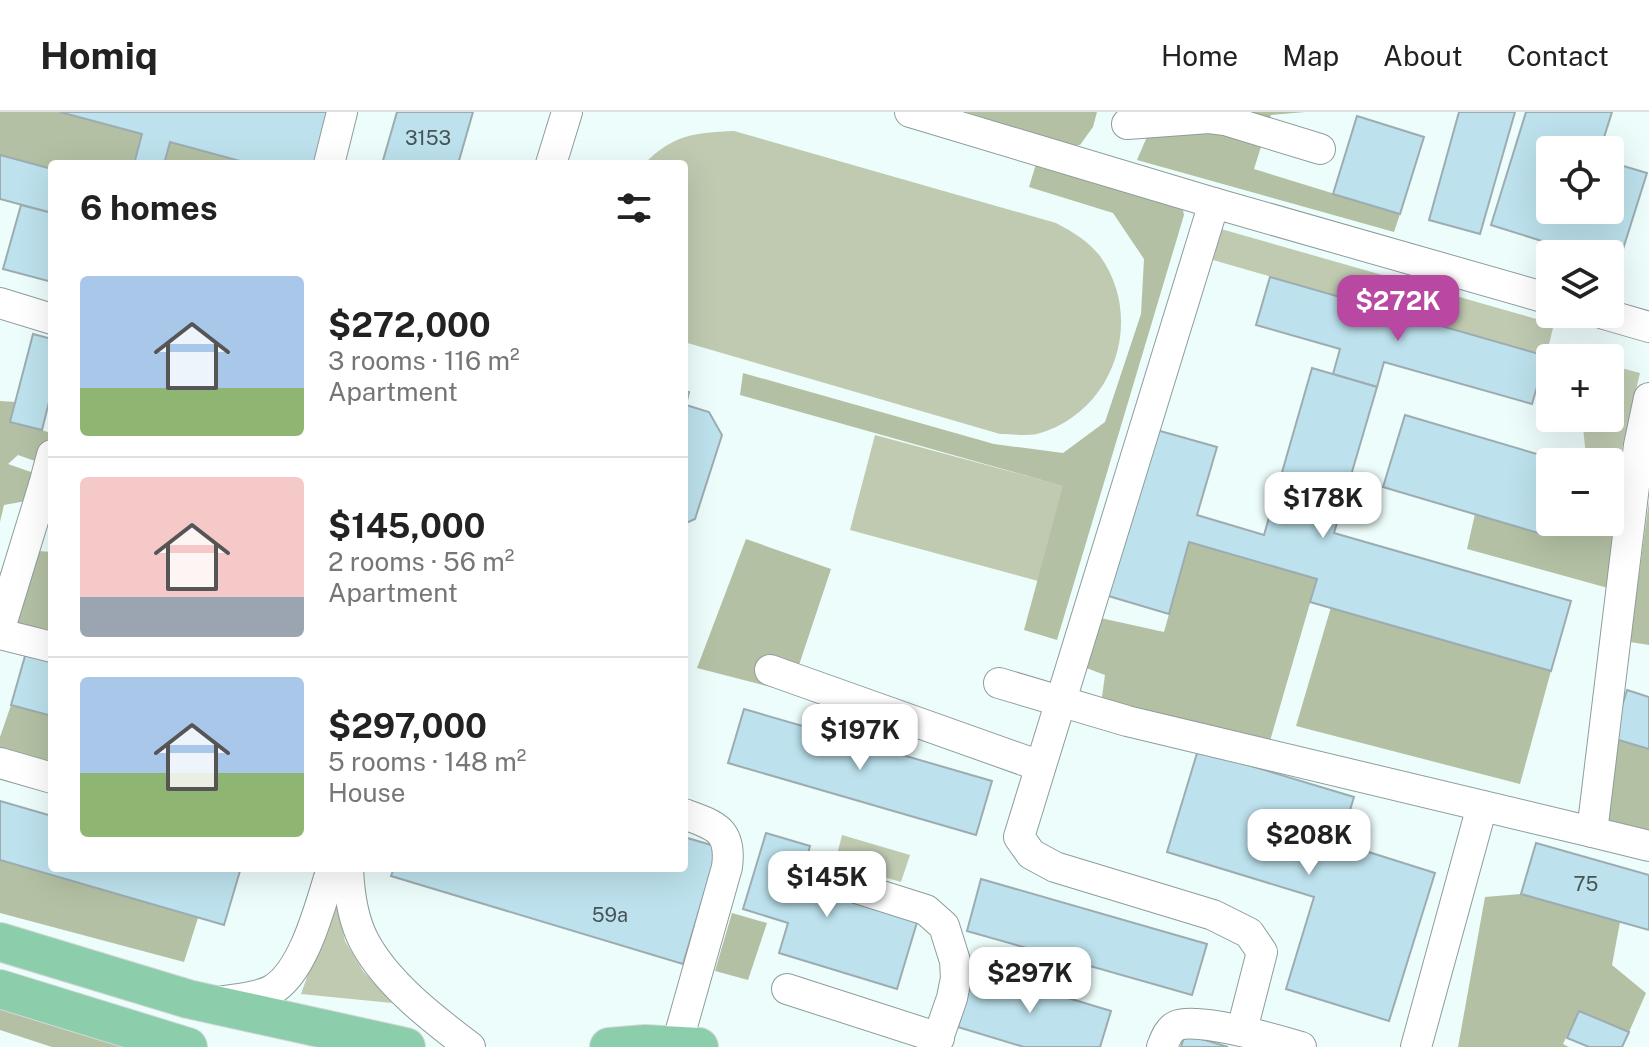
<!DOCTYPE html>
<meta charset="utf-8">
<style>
:root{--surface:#fff;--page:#f6f6f6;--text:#222;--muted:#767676;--line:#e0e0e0;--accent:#b948a3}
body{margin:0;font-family:"Public Sans",sans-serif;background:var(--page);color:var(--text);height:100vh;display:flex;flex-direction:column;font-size:30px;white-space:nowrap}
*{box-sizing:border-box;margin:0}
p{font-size:26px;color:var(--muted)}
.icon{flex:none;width:44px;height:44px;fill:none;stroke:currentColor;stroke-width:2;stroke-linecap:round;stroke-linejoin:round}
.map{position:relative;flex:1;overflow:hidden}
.details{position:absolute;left:48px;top:48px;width:640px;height:712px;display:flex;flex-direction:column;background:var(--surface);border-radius:8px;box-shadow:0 8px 32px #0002}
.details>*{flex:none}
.controls{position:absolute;left:1536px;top:24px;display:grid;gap:16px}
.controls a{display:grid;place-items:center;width:88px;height:88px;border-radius:8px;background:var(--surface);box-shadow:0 8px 32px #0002;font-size:40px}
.price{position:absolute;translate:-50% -68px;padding:0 18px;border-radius:16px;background:#fff;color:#222;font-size:26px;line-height:52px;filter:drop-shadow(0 2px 4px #0008)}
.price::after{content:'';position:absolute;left:50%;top:48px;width:24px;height:18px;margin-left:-12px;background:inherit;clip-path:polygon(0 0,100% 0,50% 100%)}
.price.on{background:var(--accent);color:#fff}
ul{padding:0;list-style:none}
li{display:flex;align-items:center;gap:24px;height:200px;padding:0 32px}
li+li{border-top:2px solid var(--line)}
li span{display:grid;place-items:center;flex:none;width:224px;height:160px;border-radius:8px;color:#555}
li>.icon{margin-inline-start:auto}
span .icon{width:96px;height:96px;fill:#fffc;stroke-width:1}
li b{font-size:34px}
h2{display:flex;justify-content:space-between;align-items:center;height:96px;padding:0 32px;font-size:34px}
header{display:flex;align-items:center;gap:48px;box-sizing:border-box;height:112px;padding:0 40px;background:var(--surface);border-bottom:2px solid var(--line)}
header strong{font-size:38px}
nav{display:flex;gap:44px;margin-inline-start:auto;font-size:28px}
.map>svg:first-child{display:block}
.green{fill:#bfcab1}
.forest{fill:#b3c0a3}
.building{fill:#bde2ed;stroke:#9dacb0;stroke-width:2}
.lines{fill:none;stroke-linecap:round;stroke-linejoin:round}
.minor-casing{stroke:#8e9d9b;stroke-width:32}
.major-casing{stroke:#d6d8d7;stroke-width:40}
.minor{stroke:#fff;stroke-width:30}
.major{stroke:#8cceac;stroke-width:38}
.labels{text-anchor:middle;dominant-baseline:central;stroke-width:6;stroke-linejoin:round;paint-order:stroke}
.number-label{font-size:20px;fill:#465456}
</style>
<header>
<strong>Homiq</strong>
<nav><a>Home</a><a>Map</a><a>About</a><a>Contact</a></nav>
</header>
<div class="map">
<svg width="1649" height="935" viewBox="0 0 1649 935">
<rect width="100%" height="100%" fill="#edfdfb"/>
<g class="green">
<path d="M734 19 1056 111C1073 120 1088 129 1100 144 1146 208 1113 302 1037 322 1026 324 1011 322 1000 322L684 230V52H644C674 22 694 21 734 19Z"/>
<polygon points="1221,117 1554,212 1546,244 1213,148"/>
<polygon points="1610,253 1640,261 1618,353 1586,344 1582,306 1610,306"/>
<polygon points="875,323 1064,374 1038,469 850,418"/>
<polygon points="842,723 910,743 901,770 835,751"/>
<polygon points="335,786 345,829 363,859 392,891 301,882"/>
</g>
<g class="forest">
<polygon points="0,0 60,0 142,22 134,52 52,52 52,57 0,43"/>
<polygon points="966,0 1097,0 1093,15 1080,33 1069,34"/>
<polygon points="1194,0 1305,0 1271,3 1254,57 1400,102 1394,120 1137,48 1149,20"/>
<polygon points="170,30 251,52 164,52"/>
<polygon points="1036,52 1182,93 1184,103 1057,528 1024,518 1063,374 740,283 743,261 994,332 1063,341 1105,310 1141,202 1144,147 1113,101 1029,75"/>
<polygon points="0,289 16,290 10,310 52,321 52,355 18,343 8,352 51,367 43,386 4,393 0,410"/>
<polygon points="1610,375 1618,377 1608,476 1467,437 1475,402 1545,423 1550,408 1550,410 1610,410"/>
<polygon points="1649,389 1649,533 1630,530"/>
<polygon points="746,427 831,457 790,580 697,556"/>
<polygon points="1189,430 1317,467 1268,636 1101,592 1105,563 1081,554 1096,505 1164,520"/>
<polygon points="25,438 52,440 49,453 52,454 52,518 8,510"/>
<polygon points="1331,495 1551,559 1520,672 1296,614"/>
<polygon points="11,593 52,604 52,655 0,641 0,625"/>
<polygon points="1612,626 1649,637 1649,724 1599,705"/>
<polygon points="0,748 198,806 184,850 0,801"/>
<polygon points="1521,782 1620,810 1612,853 1646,881 1629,920 1579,899 1563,932 1569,935 1458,935 1485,785"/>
<polygon points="732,801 767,811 748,868 715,859"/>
<polygon points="0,896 126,935 52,935 0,918"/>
</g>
<g class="building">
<polygon points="60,0 329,0 315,52 251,52 170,30 164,52 134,52 142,22"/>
<polygon points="397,0 473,0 458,52 382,52"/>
<polygon points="1459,0 1515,0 1480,122 1429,108"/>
<polygon points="1526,0 1612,0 1600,38 1550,38 1550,98 1610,98 1610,50 1647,61 1618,153 1610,150 1610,142 1583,142 1491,113"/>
<polygon points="1357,4 1424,25 1400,102 1333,82"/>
<polygon points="0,43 52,57 52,101 0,87"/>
<polygon points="21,93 52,101 52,170 3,157"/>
<polygon points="1270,165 1546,244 1532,292 1384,250 1377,275 1333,262 1340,237 1256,213"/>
<polygon points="33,222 52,227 52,278 42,318 10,310"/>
<polygon points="1312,256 1377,275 1334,421 1571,489 1551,559 1310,490 1317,467 1189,430 1169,502 1105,483 1153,317 1217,335 1197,403 1264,423"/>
<polygon points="684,278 689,280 686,293 709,300 722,323 695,407 684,412"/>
<polygon points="1405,303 1564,350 1550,350 1550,408 1545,423 1383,375"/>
<polygon points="27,537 52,543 52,604 11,593"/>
<polygon points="1627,578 1649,585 1649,637 1612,626"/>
<polygon points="744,597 992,669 976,723 728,651"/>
<polygon points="1198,638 1354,685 1340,731 1435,761 1389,909 1286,877 1314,785 1167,740"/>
<polygon points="0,689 52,704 52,756 230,756 240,759 224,813 0,748"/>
<polygon points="766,721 810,734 799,772 918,807 897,877 779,841 788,811 743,797"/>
<polygon points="684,725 718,735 683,852 391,764 394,756 684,756"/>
<polygon points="1536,731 1649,763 1649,818 1521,782"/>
<polygon points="981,767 1207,832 1192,883 967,819"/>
<polygon points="975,858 1111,899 1100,935 1024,935 958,915"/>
<polygon points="1579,899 1629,920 1622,935 1589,935 1567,926"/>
<polygon points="1185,922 1228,935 1181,935"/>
</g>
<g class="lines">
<g class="minor-casing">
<g id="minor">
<polyline points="910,0 1214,91 1550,187"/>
<polyline points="1127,12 1209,6 1225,8 1320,37"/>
<polyline points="329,52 342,0"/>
<polyline points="551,52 567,0"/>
<polyline points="1214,91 1019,725 1031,742 1055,755 1213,803 1249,821 1262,840 1242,918"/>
<polyline points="0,191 52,207"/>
<polyline points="1604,202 1649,215"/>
<polyline points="44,373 52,343"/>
<polyline points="0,516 44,373 52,375"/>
<polyline points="0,522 52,535"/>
<polyline points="770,558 1040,654"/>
<polyline points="999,571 1127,609 1592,720 1639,333 1649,286"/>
<polyline points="0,651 52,666"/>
<polyline points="1592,720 1649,734"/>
<path d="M348 756C349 780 353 808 364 829 386 871 433 907 470 935"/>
<polyline points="812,762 926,798 944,814 955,849 956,866 952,886 935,935"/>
<polyline points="787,877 939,926"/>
<path d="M218 890C234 887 258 886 272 878 305 859 321 790 332 756"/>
<path d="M677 932 727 755C732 718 715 713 684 702"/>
<path d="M1162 935C1165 928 1168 918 1176 914 1196 904 1277 928 1301 935"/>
<polyline points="1416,935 1482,694"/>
</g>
</g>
<g class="major-casing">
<g id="major">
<polyline points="0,830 188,887 406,935"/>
<polyline points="0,877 188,935"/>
<polyline points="609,935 645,932 699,935"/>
</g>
</g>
<use href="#minor" class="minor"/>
<use href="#major" class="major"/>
</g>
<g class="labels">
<g class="number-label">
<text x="428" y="26">3153</text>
<text x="1586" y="772">75</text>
<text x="610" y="803">59a</text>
</g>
</g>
</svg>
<div class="controls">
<a><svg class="icon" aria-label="locate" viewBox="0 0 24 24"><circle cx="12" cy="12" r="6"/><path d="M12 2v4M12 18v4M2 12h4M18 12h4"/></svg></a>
<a><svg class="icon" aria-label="layers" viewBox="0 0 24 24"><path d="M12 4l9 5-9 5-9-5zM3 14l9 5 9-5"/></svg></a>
<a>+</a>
<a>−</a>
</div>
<b class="price on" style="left:1398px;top:231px">$272K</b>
<b class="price" style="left:1323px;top:428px">$178K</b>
<b class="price" style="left:860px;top:660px">$197K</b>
<b class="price" style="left:1309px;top:765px">$208K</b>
<b class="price" style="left:827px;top:807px">$145K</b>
<b class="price" style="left:1030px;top:903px">$297K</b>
<section class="details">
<h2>6 homes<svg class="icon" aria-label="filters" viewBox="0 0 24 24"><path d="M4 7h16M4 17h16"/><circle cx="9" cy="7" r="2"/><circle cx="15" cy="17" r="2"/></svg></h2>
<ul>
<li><span style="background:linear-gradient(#a9c7e8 70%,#8fb573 0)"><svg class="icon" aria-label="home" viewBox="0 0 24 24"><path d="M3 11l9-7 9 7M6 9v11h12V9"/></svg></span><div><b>$272,000</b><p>3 rooms · 116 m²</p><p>Apartment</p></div></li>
<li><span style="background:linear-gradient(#f6c9c9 75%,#9aa5b1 0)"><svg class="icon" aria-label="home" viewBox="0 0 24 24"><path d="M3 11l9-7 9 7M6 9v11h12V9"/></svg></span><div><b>$145,000</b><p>2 rooms · 56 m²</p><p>Apartment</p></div></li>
<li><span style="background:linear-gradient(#a9c7e8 60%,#8fb573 0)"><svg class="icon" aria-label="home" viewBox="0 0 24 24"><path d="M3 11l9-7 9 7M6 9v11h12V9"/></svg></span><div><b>$297,000</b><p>5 rooms · 148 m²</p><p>House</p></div></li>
</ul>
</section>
</div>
